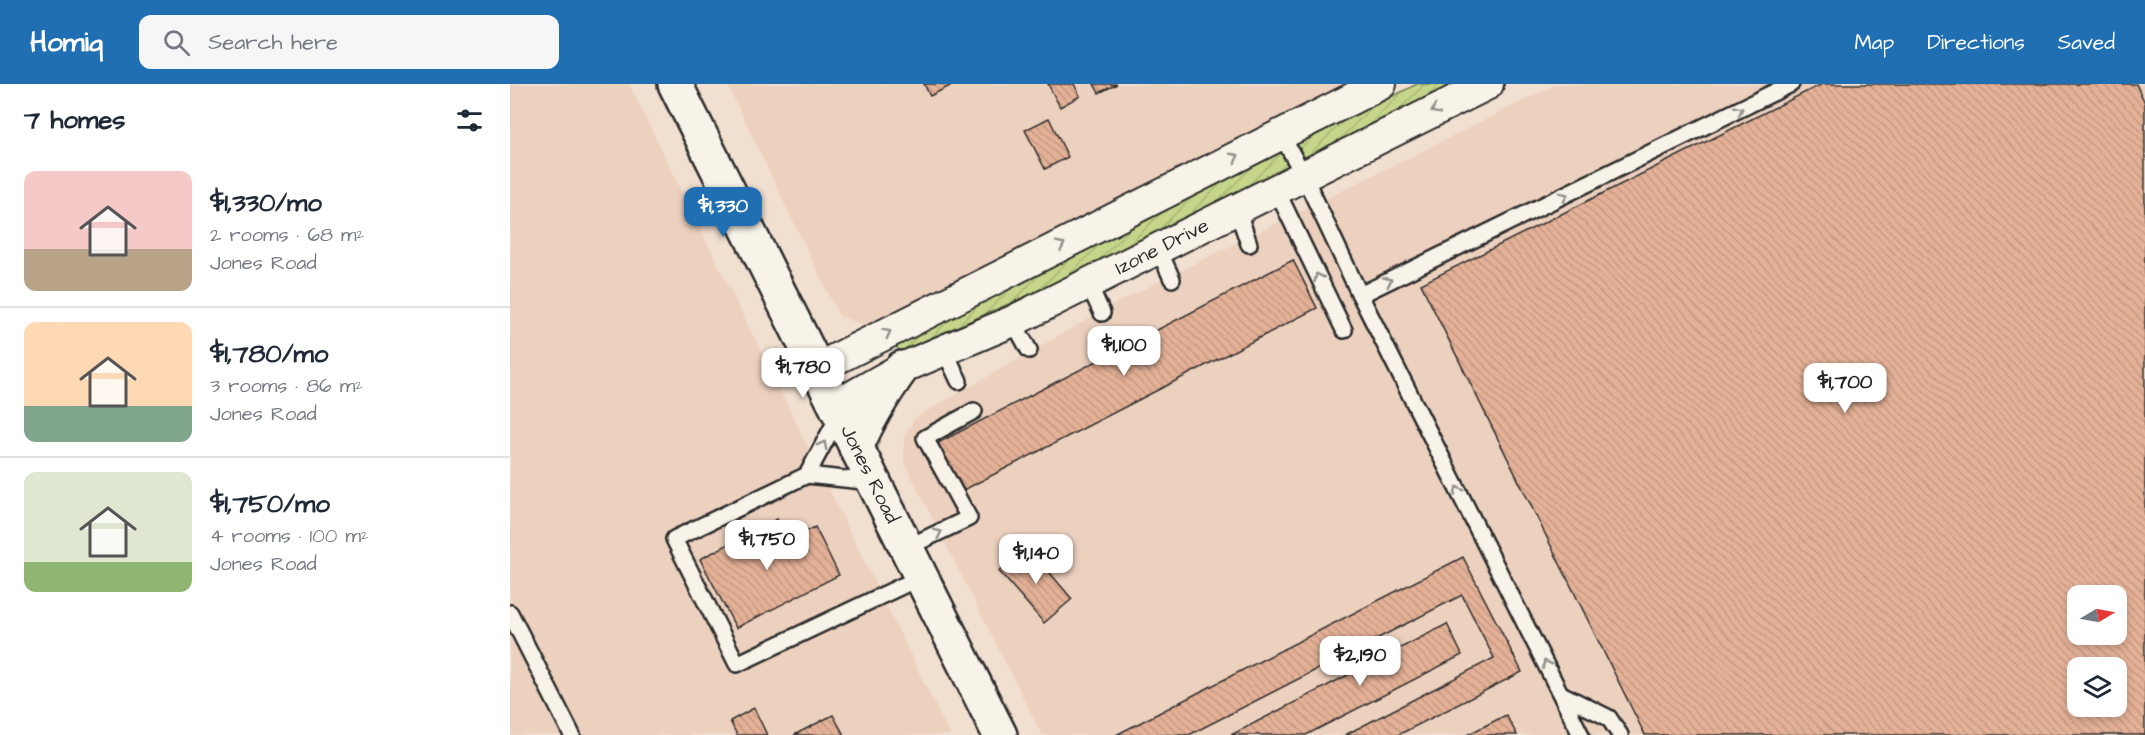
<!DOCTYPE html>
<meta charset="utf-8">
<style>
:root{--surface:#fff;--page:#f6f6f7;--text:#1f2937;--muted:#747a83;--line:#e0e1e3;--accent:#1f6fb2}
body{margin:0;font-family:"Architects Daughter",sans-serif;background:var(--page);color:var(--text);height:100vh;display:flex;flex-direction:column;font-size:22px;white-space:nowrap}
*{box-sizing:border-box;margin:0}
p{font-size:20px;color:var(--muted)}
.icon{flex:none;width:33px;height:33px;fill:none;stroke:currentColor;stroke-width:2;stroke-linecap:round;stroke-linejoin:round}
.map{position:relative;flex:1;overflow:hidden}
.side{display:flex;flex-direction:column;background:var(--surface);width:510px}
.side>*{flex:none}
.needle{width:39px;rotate:80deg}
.tools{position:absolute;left:1557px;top:501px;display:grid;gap:12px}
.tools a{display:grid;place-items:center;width:60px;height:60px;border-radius:12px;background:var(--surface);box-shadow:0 3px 9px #0003;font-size:30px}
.price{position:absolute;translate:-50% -51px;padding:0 14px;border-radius:12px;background:#fff;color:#222;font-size:20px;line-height:39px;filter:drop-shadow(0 2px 3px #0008)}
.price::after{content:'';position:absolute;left:50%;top:36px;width:18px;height:14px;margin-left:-9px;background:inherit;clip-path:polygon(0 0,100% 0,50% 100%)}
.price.on{background:var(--accent);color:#fff}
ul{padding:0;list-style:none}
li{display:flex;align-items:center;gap:18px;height:150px;padding:0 24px}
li+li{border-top:2px solid var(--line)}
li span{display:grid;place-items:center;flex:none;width:168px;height:120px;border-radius:12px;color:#555}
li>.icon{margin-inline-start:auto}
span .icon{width:72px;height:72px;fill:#fffc;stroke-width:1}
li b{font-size:26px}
h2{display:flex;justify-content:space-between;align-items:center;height:72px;padding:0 24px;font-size:26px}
header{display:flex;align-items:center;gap:36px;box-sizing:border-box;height:84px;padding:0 30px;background:var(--accent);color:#fff}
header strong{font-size:28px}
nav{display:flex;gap:33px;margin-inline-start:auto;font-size:21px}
.search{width:420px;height:54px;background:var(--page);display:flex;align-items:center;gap:15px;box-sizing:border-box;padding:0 21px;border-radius:12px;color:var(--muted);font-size:22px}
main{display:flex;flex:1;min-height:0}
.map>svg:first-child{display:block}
.built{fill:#edd1bf;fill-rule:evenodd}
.garden{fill:url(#garden-furrows);stroke:#78805a;stroke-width:1.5}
.building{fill:url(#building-back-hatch);stroke:#2b2b2b;stroke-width:1.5;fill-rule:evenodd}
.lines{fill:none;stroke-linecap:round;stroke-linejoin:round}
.lane-casing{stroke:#2b2b2b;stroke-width:20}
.street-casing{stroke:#2b2b2b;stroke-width:34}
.secondary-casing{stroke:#2b2b2b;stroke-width:38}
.lane{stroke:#f7f3e8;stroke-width:15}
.street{stroke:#f7f3e8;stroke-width:30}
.secondary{stroke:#f7f3e8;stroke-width:33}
.oneway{stroke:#918f8a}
.labels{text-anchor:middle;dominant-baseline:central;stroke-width:6;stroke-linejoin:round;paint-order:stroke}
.street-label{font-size:20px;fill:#2b2b2b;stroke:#f7f3e8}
</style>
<header>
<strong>Homiq</strong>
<div class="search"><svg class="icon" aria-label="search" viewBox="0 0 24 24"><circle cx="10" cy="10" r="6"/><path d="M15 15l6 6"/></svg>Search here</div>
<nav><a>Map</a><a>Directions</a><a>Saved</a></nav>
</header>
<main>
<section class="side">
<h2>7 homes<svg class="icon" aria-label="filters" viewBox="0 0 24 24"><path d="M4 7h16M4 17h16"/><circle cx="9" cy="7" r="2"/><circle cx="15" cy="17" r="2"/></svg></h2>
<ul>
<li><span style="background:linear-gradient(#f6c9c9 65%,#b9a48a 0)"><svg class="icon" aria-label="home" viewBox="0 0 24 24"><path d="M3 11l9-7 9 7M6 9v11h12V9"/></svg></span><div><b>$1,330/mo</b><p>2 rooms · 68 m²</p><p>Jones Road</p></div></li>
<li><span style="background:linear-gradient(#ffd9b3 70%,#7fa58c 0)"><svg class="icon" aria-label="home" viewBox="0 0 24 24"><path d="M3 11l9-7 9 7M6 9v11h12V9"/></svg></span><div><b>$1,780/mo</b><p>3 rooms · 86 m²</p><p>Jones Road</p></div></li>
<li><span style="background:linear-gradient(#dfe7d0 75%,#8fb573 0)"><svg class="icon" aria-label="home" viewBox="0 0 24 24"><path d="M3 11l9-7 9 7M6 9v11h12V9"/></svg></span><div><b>$1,750/mo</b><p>4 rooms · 100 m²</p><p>Jones Road</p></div></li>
</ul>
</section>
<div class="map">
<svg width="1635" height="651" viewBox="0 0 1635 651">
<defs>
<pattern id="garden-furrows" width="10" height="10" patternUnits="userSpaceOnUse" patternTransform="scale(1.5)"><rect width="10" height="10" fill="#c5d589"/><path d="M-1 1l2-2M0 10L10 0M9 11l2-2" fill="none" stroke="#a9b776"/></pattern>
<pattern id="building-back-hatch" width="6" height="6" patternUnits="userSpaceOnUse" patternTransform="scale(1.5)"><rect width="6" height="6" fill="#e4b197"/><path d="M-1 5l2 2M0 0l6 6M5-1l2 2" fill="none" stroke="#c49882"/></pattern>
</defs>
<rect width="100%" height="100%" fill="#f1dfd0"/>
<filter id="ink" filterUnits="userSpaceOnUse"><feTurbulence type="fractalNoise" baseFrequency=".0167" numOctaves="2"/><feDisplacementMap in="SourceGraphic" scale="12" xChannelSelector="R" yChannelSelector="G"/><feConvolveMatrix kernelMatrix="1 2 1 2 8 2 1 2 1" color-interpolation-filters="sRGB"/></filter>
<g filter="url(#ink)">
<g class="built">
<polygon points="0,0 119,0 440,651 0,651"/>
<polygon points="217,0 837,0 359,243 329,232"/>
<path d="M1047 0H1635V651H532L394 378V352L405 334 608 218ZM1568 512H1606V550H1568ZM1568 584H1606V622H1568Z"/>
</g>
<polygon class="garden" points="907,0 953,0 539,202 390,268 386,262"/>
<g class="building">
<polygon points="414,0 444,0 420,12"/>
<polygon points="538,0 564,0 570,12 550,23"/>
<polygon points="584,0 607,0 589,9"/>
<path d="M1312 0H1626L1635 19V651H1135L911 200ZM1568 512H1606V550H1568ZM1568 584H1606V622H1568Z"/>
<polygon points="539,34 558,73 535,85 515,46"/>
<polygon points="783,176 807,224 446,410 422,362"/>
<polygon points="267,435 278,457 305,443 329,491 226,544 190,475"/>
<polygon points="518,463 562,515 534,539 489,487"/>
<polygon points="953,473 1012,588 888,651 835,651 984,574 952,511 679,651 606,651"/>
<polygon points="937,540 952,571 796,651 721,651"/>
<polygon points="244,624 257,651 227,651 220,637"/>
<polygon points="323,631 334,651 284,651"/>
<polygon points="996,631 1007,651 957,651"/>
</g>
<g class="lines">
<g class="lane-casing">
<g id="lane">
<polyline points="771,50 794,92 850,211"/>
<polyline points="766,105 834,246"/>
<polyline points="727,125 739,160"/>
<polyline points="648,164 662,195"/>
<polyline points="578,199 592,229"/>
<polyline points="503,237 519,266"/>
<polyline points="434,265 449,297"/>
<polyline points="297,391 329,331"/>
<polyline points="362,398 297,391 164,455 227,580 411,493"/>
<polyline points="396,464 459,434 415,354 464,327"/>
<polyline points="0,529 62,651"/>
<polyline points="1051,610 1099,634 1110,651"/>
<polyline points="1071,651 850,211 1281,0"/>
</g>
</g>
<g class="street-casing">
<g id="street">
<polyline points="306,285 871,0"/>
<path id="s1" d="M325 322 392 284 503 237 978 0"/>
</g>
</g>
<g class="secondary-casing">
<g id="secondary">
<path id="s2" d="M165 0 490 651"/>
<path d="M346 364C358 335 374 309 392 284"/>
</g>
</g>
<use href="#lane" class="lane"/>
<use href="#street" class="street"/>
<use href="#secondary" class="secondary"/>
</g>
<defs><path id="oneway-chevron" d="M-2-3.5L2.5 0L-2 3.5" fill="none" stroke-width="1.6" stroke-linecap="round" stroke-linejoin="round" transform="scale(1.5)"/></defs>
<g class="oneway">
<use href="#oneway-chevron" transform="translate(925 26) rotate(153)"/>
<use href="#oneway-chevron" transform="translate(1229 26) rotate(-26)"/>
<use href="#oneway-chevron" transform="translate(725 73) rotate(-27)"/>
<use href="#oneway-chevron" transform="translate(1054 112) rotate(-26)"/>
<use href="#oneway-chevron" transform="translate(551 161) rotate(-27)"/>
<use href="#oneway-chevron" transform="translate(808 193) rotate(-116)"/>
<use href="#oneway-chevron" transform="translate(878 197) rotate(-26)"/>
<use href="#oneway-chevron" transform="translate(377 249) rotate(-27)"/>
<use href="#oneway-chevron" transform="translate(313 361) rotate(-62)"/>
<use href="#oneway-chevron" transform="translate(948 406) rotate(-117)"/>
<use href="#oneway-chevron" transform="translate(428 449) rotate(-26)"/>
<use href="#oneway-chevron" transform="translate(1036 580) rotate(-117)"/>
</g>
</g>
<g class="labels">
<g class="street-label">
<text stroke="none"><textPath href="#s1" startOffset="364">Izone Drive</textPath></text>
<text stroke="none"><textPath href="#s2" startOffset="436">Jones Road</textPath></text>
</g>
</g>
</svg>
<div class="tools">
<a><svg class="needle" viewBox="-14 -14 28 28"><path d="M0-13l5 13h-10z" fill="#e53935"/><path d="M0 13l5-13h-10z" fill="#747a83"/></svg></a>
<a><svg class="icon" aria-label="layers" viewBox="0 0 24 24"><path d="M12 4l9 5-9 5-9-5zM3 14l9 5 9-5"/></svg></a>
</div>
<b class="price on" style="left:213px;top:154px">$1,330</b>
<b class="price" style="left:614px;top:293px">$1,100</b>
<b class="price" style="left:293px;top:315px">$1,780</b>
<b class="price" style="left:1335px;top:330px">$1,700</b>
<b class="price" style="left:257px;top:487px">$1,750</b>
<b class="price" style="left:526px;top:501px">$1,140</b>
<b class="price" style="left:850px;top:603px">$2,190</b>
</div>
</main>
